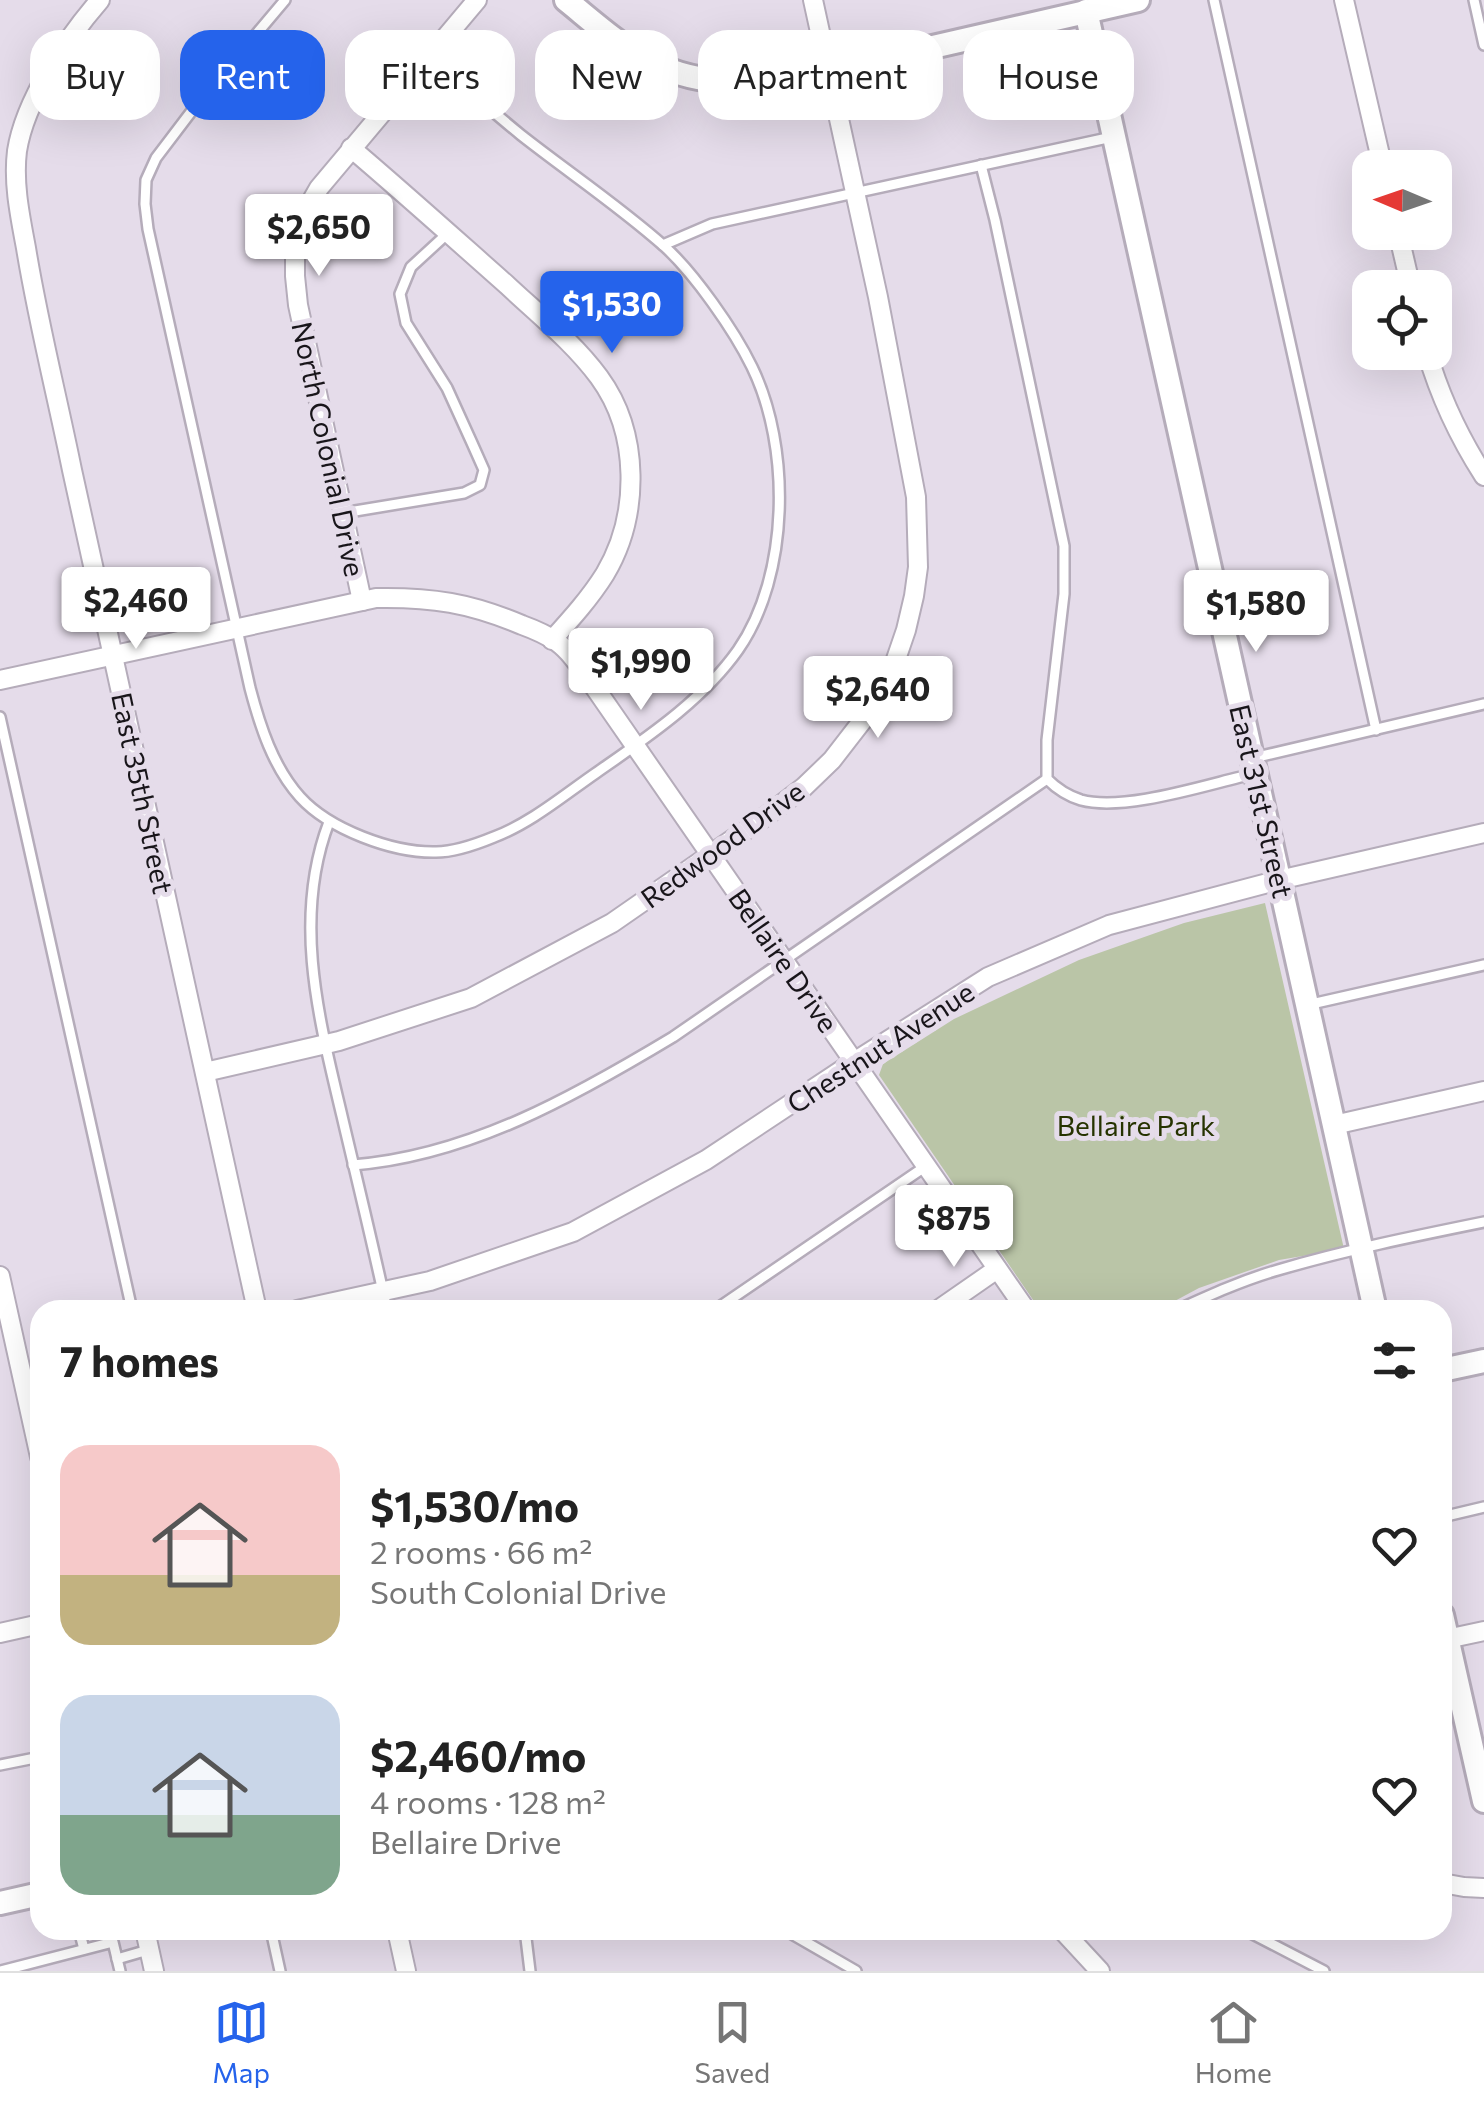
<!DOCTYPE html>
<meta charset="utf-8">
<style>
:root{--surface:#fff;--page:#f2f2f2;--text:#222;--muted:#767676;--line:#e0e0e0;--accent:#2563eb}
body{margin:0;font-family:Commissioner,sans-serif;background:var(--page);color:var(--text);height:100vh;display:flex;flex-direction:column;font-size:38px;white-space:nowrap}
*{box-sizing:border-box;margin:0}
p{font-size:32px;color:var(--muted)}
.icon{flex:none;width:55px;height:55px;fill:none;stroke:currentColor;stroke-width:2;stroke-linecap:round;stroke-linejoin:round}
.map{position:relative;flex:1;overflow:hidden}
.side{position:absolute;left:30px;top:1300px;width:1422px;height:640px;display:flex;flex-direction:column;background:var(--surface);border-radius:30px;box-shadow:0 10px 40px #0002}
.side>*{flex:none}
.banner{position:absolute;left:30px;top:30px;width:1425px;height:90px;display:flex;gap:20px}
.needle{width:65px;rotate:272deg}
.controls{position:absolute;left:1352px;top:150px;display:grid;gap:20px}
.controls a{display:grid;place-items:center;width:100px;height:100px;border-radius:20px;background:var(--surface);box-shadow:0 10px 40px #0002;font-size:50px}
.price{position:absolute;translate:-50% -85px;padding:0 22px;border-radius:10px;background:#fff;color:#222;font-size:32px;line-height:65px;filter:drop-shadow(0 2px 5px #0008)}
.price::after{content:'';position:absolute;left:50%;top:60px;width:30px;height:22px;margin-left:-15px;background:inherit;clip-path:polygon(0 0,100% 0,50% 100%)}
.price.selected{background:var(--accent);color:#fff}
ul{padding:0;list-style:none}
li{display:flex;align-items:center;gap:30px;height:250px;padding:0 30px}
li span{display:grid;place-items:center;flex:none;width:280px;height:200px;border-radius:30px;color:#555}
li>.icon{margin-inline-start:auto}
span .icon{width:120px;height:120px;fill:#fffc;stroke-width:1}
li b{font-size:42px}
h2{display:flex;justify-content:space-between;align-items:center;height:120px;padding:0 30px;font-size:42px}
.pill{padding:0 35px;border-radius:30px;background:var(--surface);box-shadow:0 10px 40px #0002;font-size:35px;line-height:90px}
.pill.selected{background:var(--accent);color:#fff}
.tab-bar{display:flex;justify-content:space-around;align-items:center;height:140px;border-top:2px solid var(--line);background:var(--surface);font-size:28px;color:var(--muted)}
.tab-bar a{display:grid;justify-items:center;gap:5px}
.tab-bar .selected{color:var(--accent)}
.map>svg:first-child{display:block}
.green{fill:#bac5a7}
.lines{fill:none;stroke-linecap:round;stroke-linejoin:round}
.lane-casing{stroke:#b5acba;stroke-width:14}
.street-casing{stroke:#b5acba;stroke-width:22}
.secondary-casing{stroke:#b5acba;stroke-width:28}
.lane{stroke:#fff;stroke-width:9}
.street{stroke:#fff;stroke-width:18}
.secondary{stroke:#fff;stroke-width:22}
.labels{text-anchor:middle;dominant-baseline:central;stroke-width:10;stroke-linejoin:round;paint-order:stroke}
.street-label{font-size:28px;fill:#18151a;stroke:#e5dcea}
.park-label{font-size:28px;fill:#263300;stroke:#e5dcea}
</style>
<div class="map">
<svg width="1484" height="1971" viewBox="0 0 1484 1971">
<rect width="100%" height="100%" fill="#e5dcea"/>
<polygon class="green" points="1265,903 1344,1249 1279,1260 1199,1288 1158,1310 1040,1310 879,1075 883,1064 954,1019 1079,960 1184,923"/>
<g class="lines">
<g class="lane-casing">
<g id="lane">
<path d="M285 0 194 108 156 158 146 180 145 204 148 229 250 688C260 726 273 767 300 797 329 829 392 853 436 852 455 852 477 844 494 837 531 823 564 795 596 773 646 738 702 701 738 650 790 575 791 447 752 367 734 330 694 273 664 246 619 206 568 172 521 135 489 109 459 82 429 56"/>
<polyline points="1214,0 1376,730"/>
<polyline points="1474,0 1484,45"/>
<path d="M981 165 995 220 1064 546V594L1047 740V779C1057 789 1068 796 1081 800 1125 812 1208 784 1253 774"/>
<polyline points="663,245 712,224 1112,137"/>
<polyline points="343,513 464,493 480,485 484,470 472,443 447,388 406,323 400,294 411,267 448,233"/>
<polyline points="0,717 132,1310"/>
<polyline points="1253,758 1484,704"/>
<path d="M329 822C292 919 319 1019 342 1116 357 1180 373 1245 387 1310"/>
<polyline points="1307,1005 1484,965"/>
<path d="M353 1165C469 1156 575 1096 673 1037L1047 779"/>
<polyline points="715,1310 926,1166"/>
<path d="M1177 1310C1210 1295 1243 1280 1278 1270 1346 1250 1415 1236 1484 1222"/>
<polyline points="1442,1517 1484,1507"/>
<polyline points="0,1765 40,1757"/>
<polyline points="79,1930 84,1949"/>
<polyline points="271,1930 280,1971"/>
<polyline points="525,1930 530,1971"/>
<polyline points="785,1930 856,1971"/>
<polyline points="1245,1930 1324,1971"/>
<polyline points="117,1959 148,1950"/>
<polyline points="1,1971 113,1942 120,1971"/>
</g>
</g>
<g class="street-casing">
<g id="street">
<path d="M100 0C67 38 25 100 17 151 13 183 20 216 26 248 38 322 57 396 72 470 133 750 195 1030 257 1310"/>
<polyline points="1344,0 1383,168"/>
<path d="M351 148C404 193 455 239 507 285 538 314 574 343 599 377 640 433 640 515 605 574 590 598 571 619 552 640"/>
<polyline points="1398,232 1411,288"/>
<path d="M1427 352C1440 397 1459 437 1484 476"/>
<polyline points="362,601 298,305 295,276 295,257 300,228 307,209 319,188 477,0"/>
<path d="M0 680 376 598C432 597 470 603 522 625 533 629 547 635 557 642 572 653 582 670 593 685L1026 1310"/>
<polyline points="205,1072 339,1041 471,998 612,923 769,814 804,787 832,760 873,707 893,668 906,630 914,596 918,567 916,497 878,297 813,0"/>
<polyline points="1334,1125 1484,1091"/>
<polyline points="0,1276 40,1457"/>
<polyline points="297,1310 430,1281 573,1232 706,1160 854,1062 988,977 1109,925 1279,880 1484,833"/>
<polyline points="938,1310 997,1269"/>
<polyline points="0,1633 40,1624"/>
<polyline points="1442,1640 1484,1631"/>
<polyline points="1442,1883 1464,1887 1484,1888"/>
<polyline points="145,1930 154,1971"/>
<polyline points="397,1930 406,1971"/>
<polyline points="1062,1930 1100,1971"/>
</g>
</g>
<g class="secondary-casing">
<g id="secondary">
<path d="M566 0C592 21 617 44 647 60 705 91 767 84 828 71L1138 0"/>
<polyline points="1086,11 1375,1310"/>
<polyline points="1442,1370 1484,1361"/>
<polyline points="1442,1615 1484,1801"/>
<polyline points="0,1903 40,1894"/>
</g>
</g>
<use href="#lane" class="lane"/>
<use href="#street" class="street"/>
<use href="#secondary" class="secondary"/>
</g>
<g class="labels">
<g class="street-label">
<text transform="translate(329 449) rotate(78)">North Colonial Drive</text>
<text transform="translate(143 793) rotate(78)">East 35th Street</text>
<text transform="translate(1262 801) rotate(77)">East 31st Street</text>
<text transform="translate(722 844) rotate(-36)">Redwood Drive</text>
<text transform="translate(784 960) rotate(55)">Bellaire Drive</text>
<text transform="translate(880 1047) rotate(-33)">Chestnut Avenue</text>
</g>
<g class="park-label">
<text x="1136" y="1125">Bellaire Park</text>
</g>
</g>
</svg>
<div class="controls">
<a><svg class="needle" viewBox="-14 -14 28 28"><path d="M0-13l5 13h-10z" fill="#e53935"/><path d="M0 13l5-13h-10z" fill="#767676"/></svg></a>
<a><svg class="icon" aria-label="locate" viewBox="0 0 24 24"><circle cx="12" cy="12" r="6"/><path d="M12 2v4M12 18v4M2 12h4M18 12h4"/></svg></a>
</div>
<b class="price" style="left:319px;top:279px">$2,650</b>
<b class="price selected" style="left:612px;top:356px">$1,530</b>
<b class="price" style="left:136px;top:652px">$2,460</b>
<b class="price" style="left:1256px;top:655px">$1,580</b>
<b class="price" style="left:641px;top:713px">$1,990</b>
<b class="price" style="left:878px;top:741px">$2,640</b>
<b class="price" style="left:954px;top:1270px">$875</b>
<div class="banner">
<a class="pill">Buy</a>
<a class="pill selected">Rent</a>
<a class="pill">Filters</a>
<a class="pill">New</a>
<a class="pill">Apartment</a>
<a class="pill">House</a>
</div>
<section class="side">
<h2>7 homes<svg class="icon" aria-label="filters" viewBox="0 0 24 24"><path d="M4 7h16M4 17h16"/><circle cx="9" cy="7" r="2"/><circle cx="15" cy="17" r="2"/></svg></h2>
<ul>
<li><span style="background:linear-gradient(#f6c9c9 65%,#c2b280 0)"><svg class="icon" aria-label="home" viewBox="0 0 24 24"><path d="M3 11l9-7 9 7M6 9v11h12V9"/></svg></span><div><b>$1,530/mo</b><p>2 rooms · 66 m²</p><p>South Colonial Drive</p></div><svg class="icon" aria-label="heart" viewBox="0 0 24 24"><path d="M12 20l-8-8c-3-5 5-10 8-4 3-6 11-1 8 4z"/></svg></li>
<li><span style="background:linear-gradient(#c9d6e8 60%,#7fa58c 0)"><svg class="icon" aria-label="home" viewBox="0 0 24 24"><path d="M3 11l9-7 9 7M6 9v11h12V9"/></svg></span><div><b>$2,460/mo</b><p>4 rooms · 128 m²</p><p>Bellaire Drive</p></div><svg class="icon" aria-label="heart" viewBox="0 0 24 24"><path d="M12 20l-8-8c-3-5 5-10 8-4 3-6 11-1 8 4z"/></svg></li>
</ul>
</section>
</div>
<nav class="tab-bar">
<a class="selected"><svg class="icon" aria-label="map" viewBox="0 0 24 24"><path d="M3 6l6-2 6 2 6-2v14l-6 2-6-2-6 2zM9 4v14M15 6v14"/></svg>Map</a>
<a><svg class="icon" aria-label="saved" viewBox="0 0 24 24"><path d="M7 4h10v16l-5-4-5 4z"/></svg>Saved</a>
<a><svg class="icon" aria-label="home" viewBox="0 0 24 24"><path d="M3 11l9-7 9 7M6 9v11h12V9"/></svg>Home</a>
</nav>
